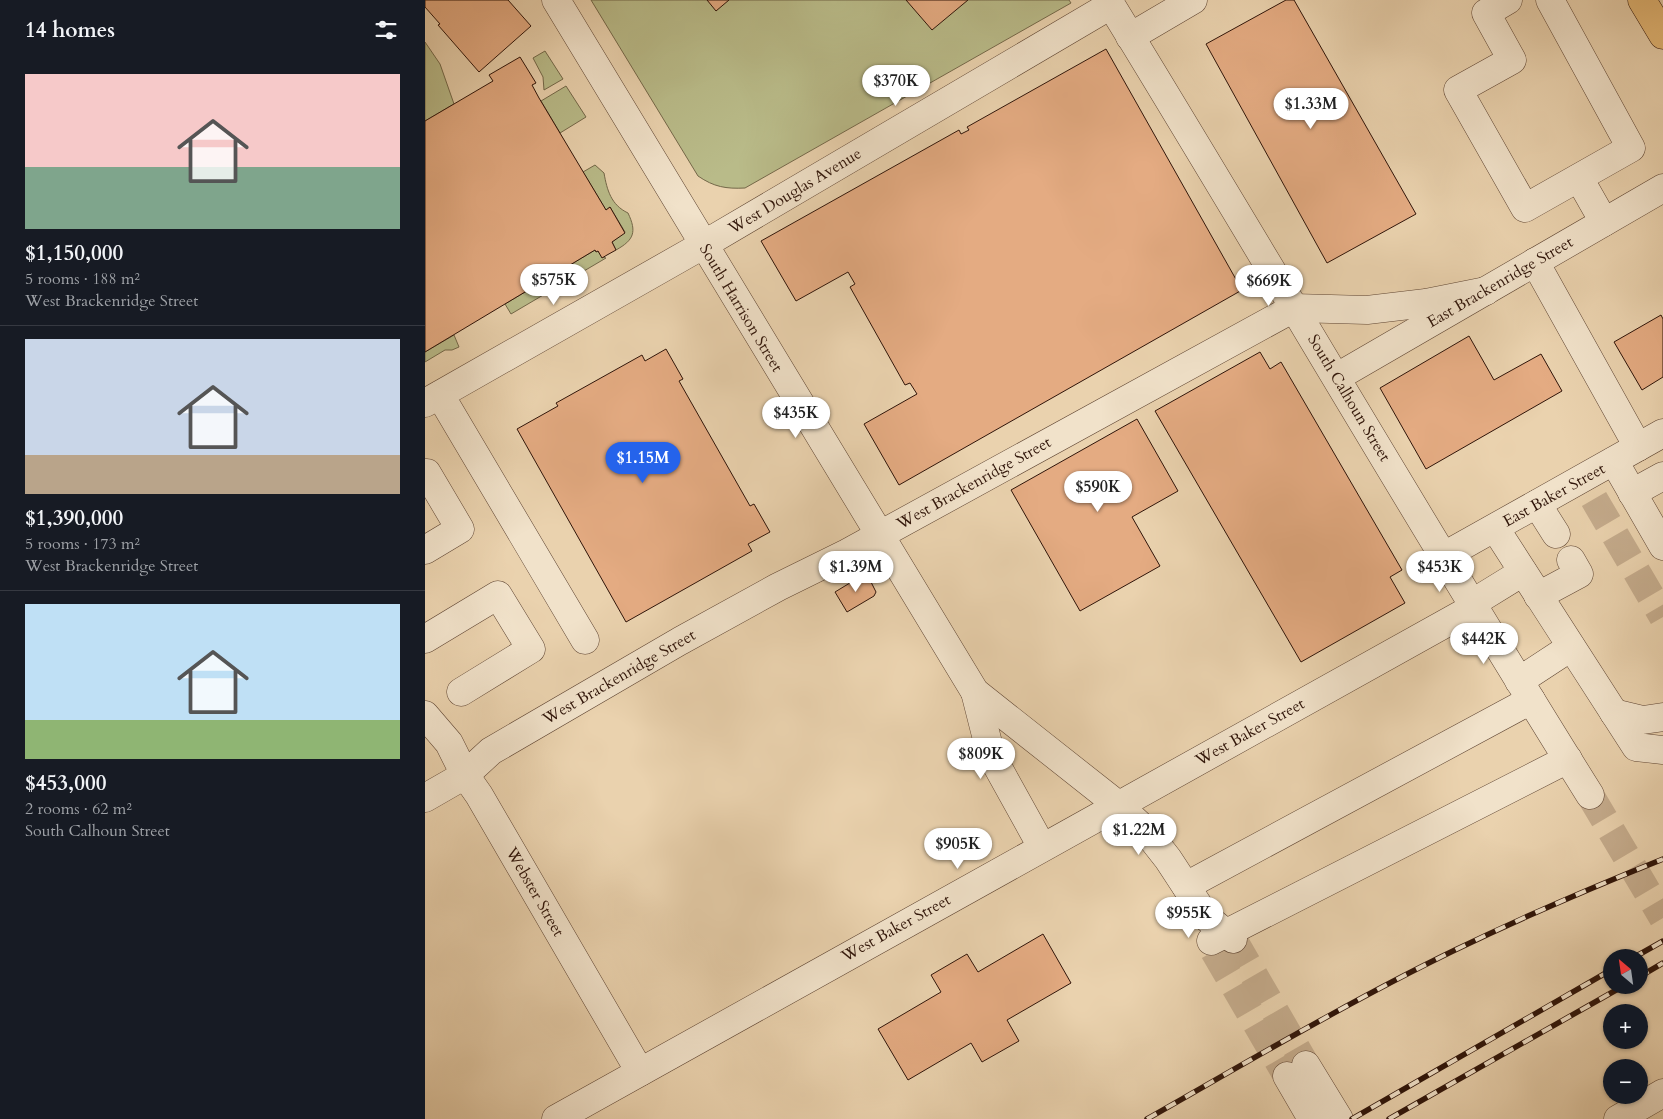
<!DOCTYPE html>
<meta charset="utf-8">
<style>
:root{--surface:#171b24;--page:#20242c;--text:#f1f3f6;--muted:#9ea1a6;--line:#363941;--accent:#2563eb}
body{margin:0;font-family:Cardo,serif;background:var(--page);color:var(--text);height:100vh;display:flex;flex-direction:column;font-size:19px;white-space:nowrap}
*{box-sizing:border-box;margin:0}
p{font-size:16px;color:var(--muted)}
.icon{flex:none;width:28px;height:28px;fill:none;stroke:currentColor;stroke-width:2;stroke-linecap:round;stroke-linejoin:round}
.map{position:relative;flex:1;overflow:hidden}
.side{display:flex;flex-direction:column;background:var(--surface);width:425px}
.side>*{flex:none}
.needle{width:32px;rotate:331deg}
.controls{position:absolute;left:1178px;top:949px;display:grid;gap:10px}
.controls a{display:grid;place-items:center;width:45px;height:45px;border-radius:50%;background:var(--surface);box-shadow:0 1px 4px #0004;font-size:25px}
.price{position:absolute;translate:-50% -42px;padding:0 11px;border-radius:18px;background:#fff;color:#222;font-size:16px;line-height:32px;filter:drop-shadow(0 1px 2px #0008)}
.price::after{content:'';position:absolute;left:50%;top:30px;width:15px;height:11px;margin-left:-8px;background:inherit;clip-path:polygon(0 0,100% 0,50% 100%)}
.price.active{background:var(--accent);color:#fff}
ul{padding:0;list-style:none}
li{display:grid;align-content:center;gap:10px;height:265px;padding:0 25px}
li+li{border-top:1px solid var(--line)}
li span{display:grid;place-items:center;height:155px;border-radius:0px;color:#555}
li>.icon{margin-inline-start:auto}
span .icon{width:90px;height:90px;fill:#fffc;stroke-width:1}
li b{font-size:21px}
h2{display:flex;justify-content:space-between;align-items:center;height:60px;padding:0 25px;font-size:21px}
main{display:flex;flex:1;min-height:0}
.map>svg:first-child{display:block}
.green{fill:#b9bb89;stroke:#746849}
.building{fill:#e4ab82;stroke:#2f1409}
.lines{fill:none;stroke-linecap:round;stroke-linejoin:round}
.minor-tunnel{stroke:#c5ac8d;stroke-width:28;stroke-dasharray:28 14;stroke-linecap:butt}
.minor-casing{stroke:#5e4432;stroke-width:29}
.highway-casing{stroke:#2f1409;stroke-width:29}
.minor{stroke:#f1e2ca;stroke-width:28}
.highway{stroke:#e5b977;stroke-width:28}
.rail-casing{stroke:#2f1409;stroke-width:5.5}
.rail{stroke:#f1e2ca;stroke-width:4;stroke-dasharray:11;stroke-linecap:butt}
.labels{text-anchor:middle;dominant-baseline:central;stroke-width:4;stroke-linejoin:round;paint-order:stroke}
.street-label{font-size:16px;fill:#2f1409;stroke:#f1e2ca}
</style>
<main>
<section class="side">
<h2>14 homes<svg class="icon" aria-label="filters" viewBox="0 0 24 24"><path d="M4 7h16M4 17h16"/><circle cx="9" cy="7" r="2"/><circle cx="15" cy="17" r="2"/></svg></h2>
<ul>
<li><span style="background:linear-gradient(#f6c9c9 60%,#7fa58c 0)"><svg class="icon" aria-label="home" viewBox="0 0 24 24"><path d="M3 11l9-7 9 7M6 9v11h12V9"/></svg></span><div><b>$1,150,000</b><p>5 rooms · 188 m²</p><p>West Brackenridge Street</p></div></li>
<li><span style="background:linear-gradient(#c9d6e8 75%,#b9a48a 0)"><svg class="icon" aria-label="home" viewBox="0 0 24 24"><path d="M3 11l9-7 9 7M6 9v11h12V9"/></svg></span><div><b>$1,390,000</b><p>5 rooms · 173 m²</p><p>West Brackenridge Street</p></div></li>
<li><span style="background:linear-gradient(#bfe0f5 75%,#8fb573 0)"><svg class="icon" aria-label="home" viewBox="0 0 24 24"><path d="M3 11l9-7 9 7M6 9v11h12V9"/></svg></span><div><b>$453,000</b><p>2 rooms · 62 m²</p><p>South Calhoun Street</p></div></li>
</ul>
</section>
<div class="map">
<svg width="1238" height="1119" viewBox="0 0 1238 1119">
<rect width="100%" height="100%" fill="#ead2ae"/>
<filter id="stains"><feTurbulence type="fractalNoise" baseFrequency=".004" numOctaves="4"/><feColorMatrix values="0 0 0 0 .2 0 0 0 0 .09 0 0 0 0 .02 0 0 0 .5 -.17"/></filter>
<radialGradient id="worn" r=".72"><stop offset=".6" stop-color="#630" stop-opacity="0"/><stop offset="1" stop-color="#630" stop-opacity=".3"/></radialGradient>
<g class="green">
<path d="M166 0H644L646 3 320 188C301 189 289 187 273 176Z"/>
<polygon points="0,42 15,64 29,104 0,121"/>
<polygon points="120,51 138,79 119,90 118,77 108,58"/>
<polygon points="141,86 161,117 135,133 116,101"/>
<path d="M170 165 179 173C182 190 186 205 203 213 212 232 209 240 191 250L187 242 200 232 185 207 181 210 158 172Z"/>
<polygon points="170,250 173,251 177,257 181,258 86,314 80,304"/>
<polygon points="29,335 34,347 27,350 20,350 0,362 0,352"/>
</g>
<g class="building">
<polygon points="0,0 83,0 106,26 54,72 13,25 15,24 0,7"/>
<polygon points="282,0 304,0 291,11"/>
<polygon points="481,0 543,0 507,30"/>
<polygon points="861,0 869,0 991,214 902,263 781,44"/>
<polygon points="681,49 817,290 474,485 439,424 492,394 485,383 480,385 425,287 430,284 423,272 371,301 336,241 534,130 536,134 544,130 542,127"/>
<polygon points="95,57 111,83 107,85 114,98 181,210 185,207 200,233 187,242 191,250 182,255 177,258 173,251 171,252 170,250 0,352 0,121 68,81 64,75"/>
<polygon points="1236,315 1238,319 1238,377 1217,390 1189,342"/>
<polygon points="1044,336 1069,380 1116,354 1137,391 1001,469 955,388"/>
<polygon points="241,349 258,379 254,381 325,506 329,504 345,532 323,544 327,551 201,622 92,429 133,406 131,403 217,355 220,361"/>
<polygon points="835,352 845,369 856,362 977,570 965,577 980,603 876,662 730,411"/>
<polygon points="712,419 753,491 707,517 735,566 655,611 586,490"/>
<polygon points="438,575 443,576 451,592 449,596 422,612 410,592"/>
<polygon points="618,934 646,983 582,1020 594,1041 557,1062 546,1043 483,1080 453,1029 516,992 506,975 542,954 553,972"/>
</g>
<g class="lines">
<g class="minor-tunnel">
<polyline points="1169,499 1238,617"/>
<polyline points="1165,795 1238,918"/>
<polyline points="808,939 881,1065"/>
<polyline points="789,951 862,1076"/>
</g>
<g class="minor-casing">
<g id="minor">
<polyline points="131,0 550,692 693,805 721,831 743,859 781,917 808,939"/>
<path d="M683 0C845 264 1000 532 1165 795"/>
<polyline points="1083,0 1061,13 1087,60 1033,90 1100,208 1206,148 1125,0"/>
<polyline points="705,37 768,0"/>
<polyline points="1154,178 1179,222"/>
<polyline points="1110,262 1213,447"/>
<polyline points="912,377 1238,188"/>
<polyline points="15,395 160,640"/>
<polyline points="0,403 278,245 686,5"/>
<polyline points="1189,461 1238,546"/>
<polyline points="0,474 2,473 35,529 0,550"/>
<polyline points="1207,493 1238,476"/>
<polyline points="1112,504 1131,534"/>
<polyline points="1070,528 1211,747 1238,750"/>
<polyline points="1019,556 1238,433"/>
<polyline points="1113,596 1154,574 1146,560"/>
<polyline points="1046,604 1098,572"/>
<polyline points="0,639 73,595 106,649 36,692"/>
<polyline points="1094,681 1146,647"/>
<polyline points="550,692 566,755 617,847"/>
<polyline points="1189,713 1218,720 1238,717"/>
<polyline points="0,715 24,743 40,775 54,795 215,1072"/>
<polyline points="0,798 40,775 66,751 255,641 353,587 422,553 869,308 942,310 1001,303 1061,291"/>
<polyline points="761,886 1106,700"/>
<polyline points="786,941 1143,759"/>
<polyline points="881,1065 914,1119"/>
<polyline points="862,1076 887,1119"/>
<polyline points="131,1119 1048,608"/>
<polyline points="1193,1119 1238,1093"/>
</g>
</g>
<g class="highway-casing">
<polyline id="highway" points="1217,0 1238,35"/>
</g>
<use href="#minor" class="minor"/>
<use href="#highway" class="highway"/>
<g class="rail-casing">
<g id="rail">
<polyline points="1208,958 1238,941"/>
<polyline points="1214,977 1238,963"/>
<path d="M722 1119C824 1061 925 1001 1030 950 1098 917 1168 887 1238 859"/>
<polyline points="927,1119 1186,970"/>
<polyline points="964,1119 1200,985"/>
</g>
</g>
<use href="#rail" class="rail"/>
</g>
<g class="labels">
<g class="street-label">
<text transform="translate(370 191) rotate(-31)">West Douglas Avenue</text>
<text transform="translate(1075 282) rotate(-30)">East Brackenridge Street</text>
<text transform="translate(316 308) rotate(59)">South Harrison Street</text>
<text transform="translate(924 398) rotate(59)">South Calhoun Street</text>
<text transform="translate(549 483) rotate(-29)">West Brackenridge Street</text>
<text transform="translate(1129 495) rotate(-29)">East Baker Street</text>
<text transform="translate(194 677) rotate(-30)">West Brackenridge Street</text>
<text transform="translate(825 732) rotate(-29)">West Baker Street</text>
<text transform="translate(110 892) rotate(60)">Webster Street</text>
<text transform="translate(471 928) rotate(-29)">West Baker Street</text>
</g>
</g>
<rect width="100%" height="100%" filter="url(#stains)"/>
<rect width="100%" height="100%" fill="url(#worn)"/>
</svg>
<div class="controls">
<a><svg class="needle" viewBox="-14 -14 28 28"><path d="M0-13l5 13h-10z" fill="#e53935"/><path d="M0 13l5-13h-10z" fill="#9ea1a6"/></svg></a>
<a>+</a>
<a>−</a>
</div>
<b class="price" style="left:471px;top:107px">$370K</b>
<b class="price" style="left:886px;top:130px">$1.33M</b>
<b class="price" style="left:129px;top:306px">$575K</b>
<b class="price" style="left:844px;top:307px">$669K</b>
<b class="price" style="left:371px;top:439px">$435K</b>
<b class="price active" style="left:218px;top:484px">$1.15M</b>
<b class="price" style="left:673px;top:513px">$590K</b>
<b class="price" style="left:431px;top:593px">$1.39M</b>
<b class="price" style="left:1015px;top:593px">$453K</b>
<b class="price" style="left:1059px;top:665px">$442K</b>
<b class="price" style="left:556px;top:780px">$809K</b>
<b class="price" style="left:714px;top:856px">$1.22M</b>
<b class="price" style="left:533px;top:870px">$905K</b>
<b class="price" style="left:764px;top:939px">$955K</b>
</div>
</main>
